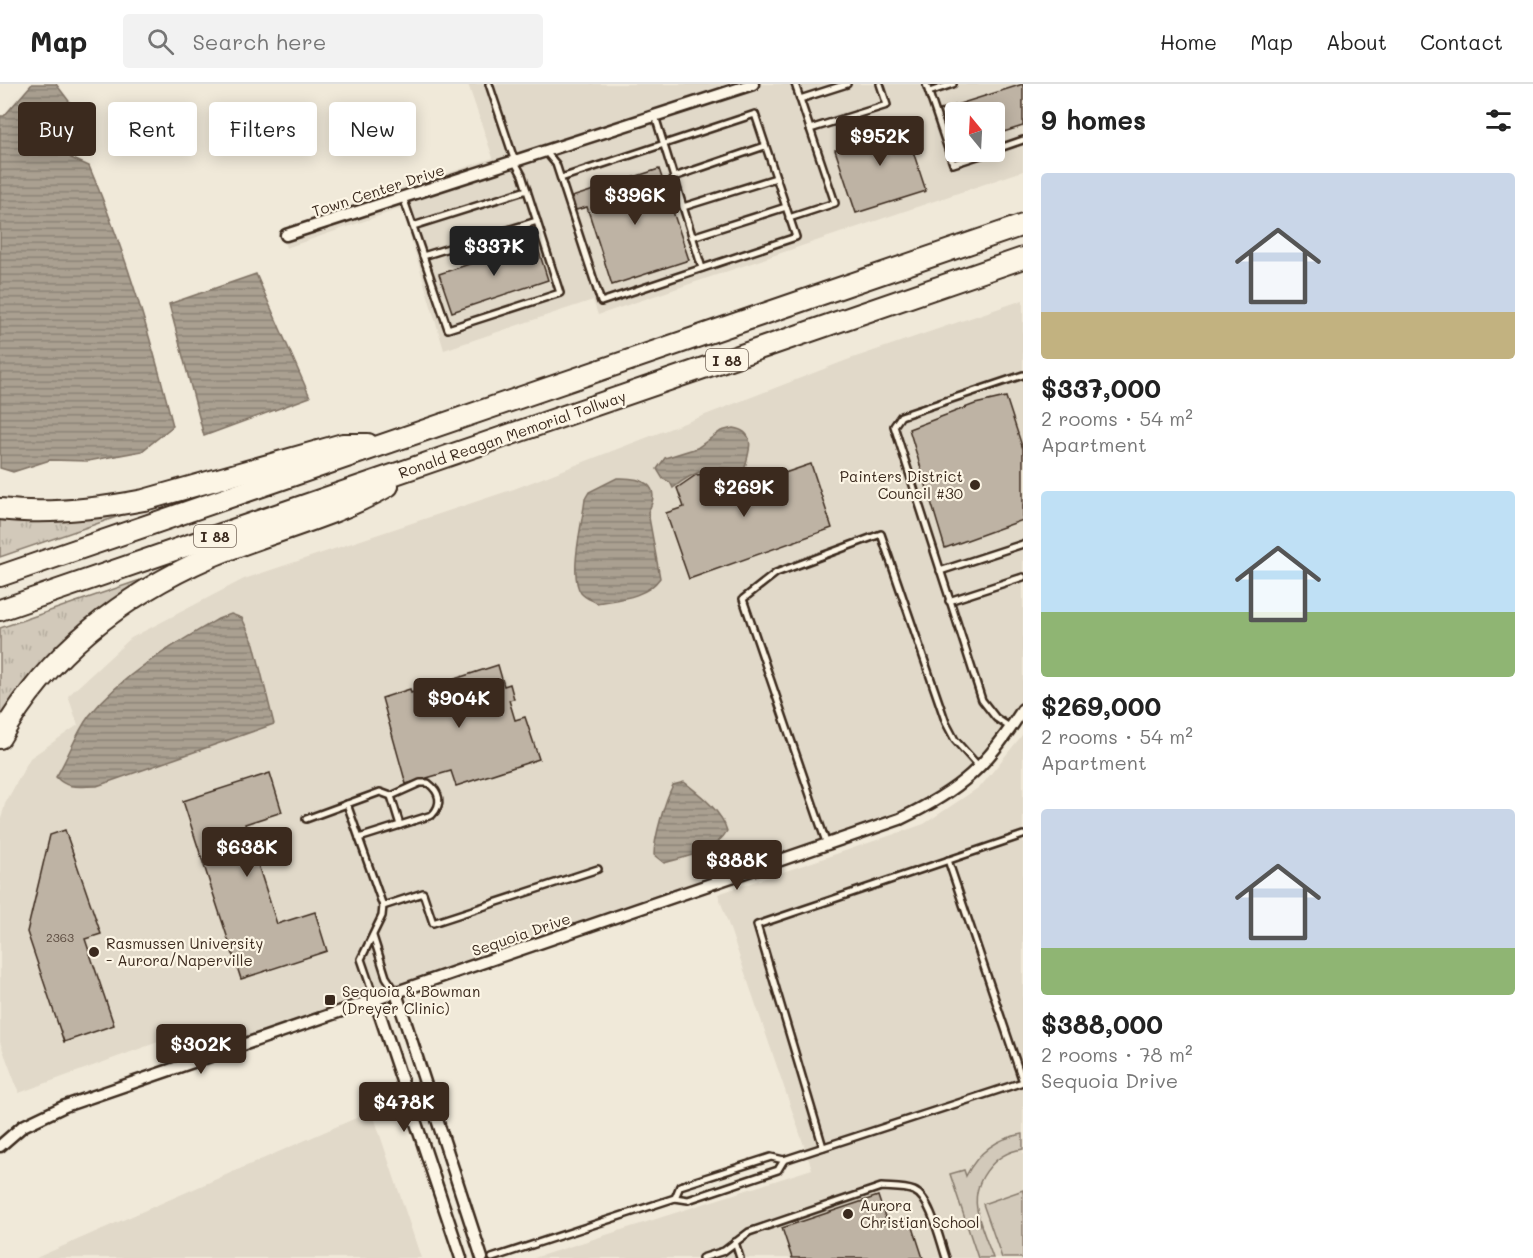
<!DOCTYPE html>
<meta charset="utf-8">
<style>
:root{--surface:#fff;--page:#f2f2f2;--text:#222;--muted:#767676;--line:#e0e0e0;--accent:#3b2a1e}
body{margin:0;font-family:Mali,sans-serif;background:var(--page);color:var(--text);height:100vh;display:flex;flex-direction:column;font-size:22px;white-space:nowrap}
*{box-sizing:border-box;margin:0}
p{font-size:20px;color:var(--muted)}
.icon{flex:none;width:33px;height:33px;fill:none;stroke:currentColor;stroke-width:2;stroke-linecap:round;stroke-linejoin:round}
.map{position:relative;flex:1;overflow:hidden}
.drawer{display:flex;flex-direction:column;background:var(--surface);width:510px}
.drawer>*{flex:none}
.guide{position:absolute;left:18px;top:18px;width:570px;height:54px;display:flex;gap:12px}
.needle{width:39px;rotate:342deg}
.tools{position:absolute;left:945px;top:18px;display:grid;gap:12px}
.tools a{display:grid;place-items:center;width:60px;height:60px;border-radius:6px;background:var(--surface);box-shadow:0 3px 15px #0003;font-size:30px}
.price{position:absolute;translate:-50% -51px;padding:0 14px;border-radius:6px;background:var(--accent);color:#fff;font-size:20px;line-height:39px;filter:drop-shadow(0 2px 3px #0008)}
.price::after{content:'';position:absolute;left:50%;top:36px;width:18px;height:14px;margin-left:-9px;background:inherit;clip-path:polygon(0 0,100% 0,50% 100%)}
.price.active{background:#222;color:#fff}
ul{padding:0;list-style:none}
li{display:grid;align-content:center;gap:12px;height:318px;padding:0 18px}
li span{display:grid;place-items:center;height:186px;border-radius:6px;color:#555}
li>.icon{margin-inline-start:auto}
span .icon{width:108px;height:108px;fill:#fffc;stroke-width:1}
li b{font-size:26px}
h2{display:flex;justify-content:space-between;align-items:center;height:72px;padding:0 18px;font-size:26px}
.tag{padding:0 21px;border-radius:6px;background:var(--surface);box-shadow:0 3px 15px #0003;font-size:21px;line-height:54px}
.tag.active{background:var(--accent);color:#fff}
header{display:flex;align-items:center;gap:36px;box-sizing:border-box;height:84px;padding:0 30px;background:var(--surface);border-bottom:2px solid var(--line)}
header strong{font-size:28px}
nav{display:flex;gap:33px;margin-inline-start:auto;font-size:21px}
.search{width:420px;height:54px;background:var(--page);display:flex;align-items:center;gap:15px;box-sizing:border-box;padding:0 21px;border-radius:6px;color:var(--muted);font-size:22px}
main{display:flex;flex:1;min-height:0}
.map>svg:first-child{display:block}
.built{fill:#e1d9c9;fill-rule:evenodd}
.grass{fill:url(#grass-tufts);stroke:#867a6c;stroke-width:1.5}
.garden{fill:#d2c9ba;stroke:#867a6c;stroke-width:1.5}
.water{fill:url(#water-rules);stroke:#7e7163;stroke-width:1.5}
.building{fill:#beb3a4;stroke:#3b2a1e;stroke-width:1.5}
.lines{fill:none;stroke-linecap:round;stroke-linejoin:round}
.service-casing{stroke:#3b2a1e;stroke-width:10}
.minor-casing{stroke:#3b2a1e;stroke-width:15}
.motorway-casing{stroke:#3b2a1e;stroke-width:24}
.service{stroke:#fcf5e5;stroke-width:5}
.minor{stroke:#fcf5e5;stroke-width:10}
.motorway{stroke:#fcf5e5;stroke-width:20}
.poi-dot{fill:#3b2a1e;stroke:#fcf5e5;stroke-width:2}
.labels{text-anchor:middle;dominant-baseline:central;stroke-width:4.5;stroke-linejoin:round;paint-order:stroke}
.number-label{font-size:12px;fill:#5c4c40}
.shield{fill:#fcf5e5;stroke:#75675a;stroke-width:1.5}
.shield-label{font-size:14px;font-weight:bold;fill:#3b2a1e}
.street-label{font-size:15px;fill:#3b2a1e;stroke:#fcf5e5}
.poi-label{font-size:15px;fill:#3b2a1e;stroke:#fcf5e5;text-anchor:start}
</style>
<header>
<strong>Map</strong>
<div class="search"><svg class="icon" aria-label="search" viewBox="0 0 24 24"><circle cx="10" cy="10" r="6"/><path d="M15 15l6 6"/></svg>Search here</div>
<nav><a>Home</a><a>Map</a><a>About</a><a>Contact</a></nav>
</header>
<main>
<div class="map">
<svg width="1023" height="1174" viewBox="0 0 1023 1174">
<defs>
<pattern id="grass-tufts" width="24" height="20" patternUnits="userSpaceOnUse" patternTransform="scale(1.5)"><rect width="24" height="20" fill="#d2c9ba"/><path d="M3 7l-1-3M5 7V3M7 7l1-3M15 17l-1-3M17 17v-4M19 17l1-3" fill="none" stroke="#b5ad9f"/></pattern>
<pattern id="water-rules" width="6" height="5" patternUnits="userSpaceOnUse" patternTransform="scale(1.5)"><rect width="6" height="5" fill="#aaa091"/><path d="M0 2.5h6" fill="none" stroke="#8c8376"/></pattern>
</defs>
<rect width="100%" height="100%" fill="#f0e9d9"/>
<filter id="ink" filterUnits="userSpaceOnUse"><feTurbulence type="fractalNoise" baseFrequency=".0167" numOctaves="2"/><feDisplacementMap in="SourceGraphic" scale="12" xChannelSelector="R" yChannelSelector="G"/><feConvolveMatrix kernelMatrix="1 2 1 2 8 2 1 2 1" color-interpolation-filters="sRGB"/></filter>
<g filter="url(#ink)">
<g class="built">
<path d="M468 0H1023V87L598 231 593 216 444 266 402 124 286 164 281 145 493 74ZM956 28H994V68H956Z"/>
<polygon points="1023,216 1023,614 1001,647 968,685 928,714 891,730 219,964 210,939 19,1009 0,958 0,739 5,720 30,674 78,641 68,612 131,554 244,495 514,405 847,276"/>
<polygon points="1023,650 1023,1174 534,1174 812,1085 718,810 924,740 981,702"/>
<polygon points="372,1027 421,1174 36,1174"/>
</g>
<g class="grass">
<polygon points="131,428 0,473 0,433"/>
<polygon points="152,492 73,546 24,600 0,637 0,544"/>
</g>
<g class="garden">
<path d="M1023 1050V1065C993 1069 970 1099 978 1130 981 1145 988 1159 993 1174H978L950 1090 964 1086 966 1092C978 1068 997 1054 1023 1050Z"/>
<polygon points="1023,1106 1023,1174 1002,1174 983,1120"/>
</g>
<g class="water">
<path d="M32 0H56L72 21 89 67 71 74 89 82C125 166 151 253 173 342L142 367 88 377 50 376 13 388 0 384V32H4Z"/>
<polygon points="256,190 310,313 204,352 169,220"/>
<path d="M733 344C759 348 748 370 744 387 716 379 695 386 673 404L670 398 663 395 657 385 665 374 697 364 721 347Z"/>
<path d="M617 394C641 393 663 400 648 428L660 494C646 514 619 515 597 519 592 516 585 514 581 509 568 491 583 437 585 415L589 408Z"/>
<path d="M231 530 242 534 254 560 274 640 97 702C80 702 68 706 56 693 68 674 75 651 89 632 124 589 170 563 218 535Z"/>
<path d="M684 698C699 710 722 727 727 747 715 768 685 773 664 779L654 771C654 754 665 716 673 701Z"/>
</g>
<g class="building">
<polygon points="1023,0 1023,42 994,51 994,28 956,28 954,52 946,28 940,26"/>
<polygon points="903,37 926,107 856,129 835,66 842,64 840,57 860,51 859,47 882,39 883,43"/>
<polygon points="659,85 689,176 612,201 587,123 576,126 572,113"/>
<polygon points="536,158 548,196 452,228 439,190"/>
<polygon points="1006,313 1023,365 1023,436 945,464 909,345 975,320"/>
<polygon points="811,380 832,444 689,495 666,429 684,423 677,404 696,391 725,388 732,407"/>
<polygon points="498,581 504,602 510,600 514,615 509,616 515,636 525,633 539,675 456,702 451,687 406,700 382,614 410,605 411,609"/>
<polygon points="270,689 282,728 245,740 277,840 315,828 327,867 241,895 183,717"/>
<polygon points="65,746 101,850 85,855 114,941 64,958 27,848 50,751"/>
<polygon points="878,1112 888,1142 910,1134 923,1174 792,1174 782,1144"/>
</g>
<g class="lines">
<g class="service-casing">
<g id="service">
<polyline points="926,0 953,80 990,68"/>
<polyline points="929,8 953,0"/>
<polyline points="800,15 847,0"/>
<polyline points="655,32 702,184"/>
<polyline points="810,45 887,21 880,0"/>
<polyline points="994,66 1023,56"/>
<polyline points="546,68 556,80 601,218 796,153 755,30 561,94"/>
<polyline points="674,93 765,62"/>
<polyline points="403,113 448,245 560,209 522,91 515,78 489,0"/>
<polyline points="683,123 776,94"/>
<polyline points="789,134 835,119 795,0"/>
<polyline points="413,142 527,106"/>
<polyline points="692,153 786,123"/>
<polyline points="423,172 537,137"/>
<polyline points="940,487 1023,460"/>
<polyline points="949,517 1023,493"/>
<polyline points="1011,644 996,634 982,616 894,342 901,332 1023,291"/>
<polyline points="391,712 400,741"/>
<polyline points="347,720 359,754"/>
<path d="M306 735 380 708 391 712 420 699H428C440 708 443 720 432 731L359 754 383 822"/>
<polyline points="827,761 743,515 776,489 881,450 946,639 955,656 980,684"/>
<polyline points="948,776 1023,998"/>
<polyline points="373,852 386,893 396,908"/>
<polyline points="375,916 361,875 382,832 383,822 423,809 433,839 598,785"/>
<polyline points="823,1063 757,841 1023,751"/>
<polyline points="675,1114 680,1102 771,1073 784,1076 1023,998"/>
<polyline points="735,1158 740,1174"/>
<polyline points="492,1174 675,1114 688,1116 778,1086 784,1076"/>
<path d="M702 1174 724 1167 749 1148 881 1103C892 1104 904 1103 914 1107 931 1114 940 1157 946 1174"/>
</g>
</g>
<g class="minor-casing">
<g id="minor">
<polyline points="286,151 753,0"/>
<polyline points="396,909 482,1174"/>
<polyline points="375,916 461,1174"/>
<path d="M0 1062 23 1042 65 1022 900 735C961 706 987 682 1023 625"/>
</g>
</g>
<g class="motorway-casing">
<g id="motorway">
<path d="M0 425C48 431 97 425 144 416L343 360H368"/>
<polyline points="0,492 1023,141"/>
<polyline points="0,526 1023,174"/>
<path d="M0 654C47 570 123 511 210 473 269 448 333 434 388 402"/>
</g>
</g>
<use href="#service" class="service"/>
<use href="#minor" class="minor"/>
<use href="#motorway" class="motorway"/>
</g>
</g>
<g class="poi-dot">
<circle cx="975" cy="401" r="6"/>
<circle cx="94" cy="868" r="6"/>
<rect x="324" y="910" width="12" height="12" rx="3"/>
<circle cx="848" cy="1130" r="6"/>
</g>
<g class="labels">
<g class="number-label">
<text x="60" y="853">2363</text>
</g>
<g class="shield">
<rect x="706" y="265" width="42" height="22" rx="4.5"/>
<rect x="194" y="441" width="42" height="22" rx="4.5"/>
</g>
<g class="shield-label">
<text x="727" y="276">I 88</text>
<text x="215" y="452">I 88</text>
</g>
<g class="street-label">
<text transform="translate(378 106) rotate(-18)">Town Center Drive</text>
<text transform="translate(512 350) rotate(-19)">Ronald Reagan Memorial Tollway</text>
<text transform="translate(521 850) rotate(-19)">Sequoia Drive</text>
</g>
<g class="poi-label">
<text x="963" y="392" text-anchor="end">Painters District<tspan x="963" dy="17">Council #30</tspan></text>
<text x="106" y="859">Rasmussen University<tspan x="106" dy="17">- Aurora/Naperville</tspan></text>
<text x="342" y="907">Sequoia &amp; Bowman<tspan x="342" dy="17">(Dreyer Clinic)</tspan></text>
<text x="860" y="1121">Aurora<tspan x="860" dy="17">Christian School</tspan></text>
</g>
</g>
</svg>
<div class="tools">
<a><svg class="needle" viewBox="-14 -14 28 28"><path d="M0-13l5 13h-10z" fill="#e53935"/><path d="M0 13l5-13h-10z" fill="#767676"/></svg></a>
</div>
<b class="price" style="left:880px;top:83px">$952K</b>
<b class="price" style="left:635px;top:142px">$396K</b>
<b class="price active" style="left:494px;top:193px">$337K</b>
<b class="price" style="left:744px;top:434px">$269K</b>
<b class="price" style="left:459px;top:645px">$904K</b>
<b class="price" style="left:247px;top:794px">$638K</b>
<b class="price" style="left:737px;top:807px">$388K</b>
<b class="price" style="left:201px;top:991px">$302K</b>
<b class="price" style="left:404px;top:1049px">$478K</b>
<div class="guide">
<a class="tag active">Buy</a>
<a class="tag">Rent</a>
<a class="tag">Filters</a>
<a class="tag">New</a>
</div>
</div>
<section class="drawer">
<h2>9 homes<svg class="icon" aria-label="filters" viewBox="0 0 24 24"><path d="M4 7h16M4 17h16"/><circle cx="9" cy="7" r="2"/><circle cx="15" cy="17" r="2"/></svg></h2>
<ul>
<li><span style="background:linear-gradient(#c9d6e8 75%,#c2b280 0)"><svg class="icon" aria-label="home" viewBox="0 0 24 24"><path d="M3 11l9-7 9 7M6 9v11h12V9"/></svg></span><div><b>$337,000</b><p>2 rooms · 54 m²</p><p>Apartment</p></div></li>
<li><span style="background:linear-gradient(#bfe0f5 65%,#8fb573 0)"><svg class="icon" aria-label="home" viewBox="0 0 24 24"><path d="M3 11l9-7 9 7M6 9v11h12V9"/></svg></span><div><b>$269,000</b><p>2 rooms · 54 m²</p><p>Apartment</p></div></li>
<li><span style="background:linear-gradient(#c9d6e8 75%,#8fb573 0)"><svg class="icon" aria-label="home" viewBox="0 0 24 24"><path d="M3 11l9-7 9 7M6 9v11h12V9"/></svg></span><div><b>$388,000</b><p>2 rooms · 78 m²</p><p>Sequoia Drive</p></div></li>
</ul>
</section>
</main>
